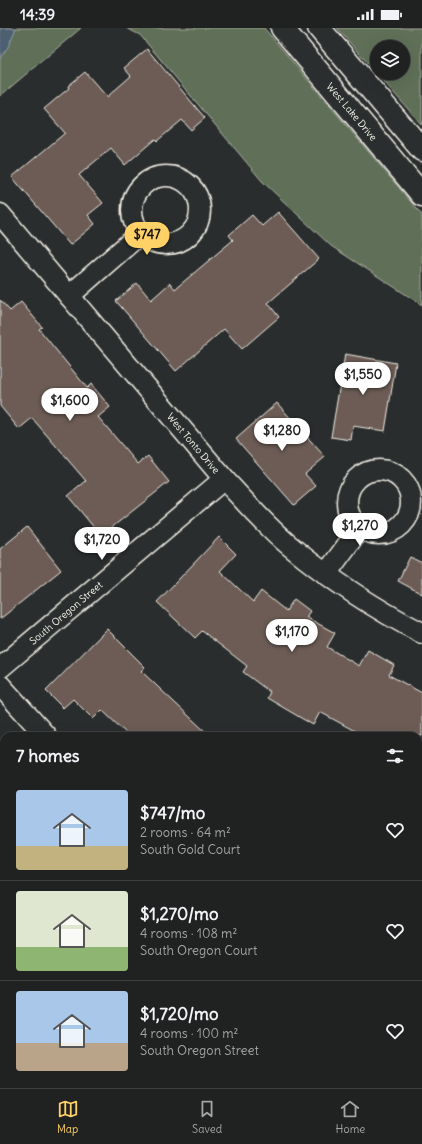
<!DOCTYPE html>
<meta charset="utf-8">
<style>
:root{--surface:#202222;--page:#2d2f2f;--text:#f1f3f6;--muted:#a2a4a5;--line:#3d3f40;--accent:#ffd166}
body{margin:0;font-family:Delius,sans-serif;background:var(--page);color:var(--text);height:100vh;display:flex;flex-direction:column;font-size:15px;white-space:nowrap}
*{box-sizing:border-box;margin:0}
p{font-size:13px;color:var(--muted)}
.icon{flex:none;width:22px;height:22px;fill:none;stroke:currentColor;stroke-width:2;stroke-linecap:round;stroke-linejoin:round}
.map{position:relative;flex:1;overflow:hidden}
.sheet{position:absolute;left:0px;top:704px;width:422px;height:356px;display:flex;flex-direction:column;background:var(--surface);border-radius:12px 12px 0 0;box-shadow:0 4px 16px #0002,0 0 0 1px var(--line)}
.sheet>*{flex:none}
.controls{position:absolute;left:370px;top:12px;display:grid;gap:8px}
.controls a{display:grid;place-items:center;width:40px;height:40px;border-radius:50%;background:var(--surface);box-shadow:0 4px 16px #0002,0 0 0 1px var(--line);font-size:20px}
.price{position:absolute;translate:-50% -34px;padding:0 9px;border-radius:14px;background:#fff;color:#222;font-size:13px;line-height:26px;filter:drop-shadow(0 1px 2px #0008)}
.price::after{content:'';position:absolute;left:50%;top:24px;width:12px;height:9px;margin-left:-6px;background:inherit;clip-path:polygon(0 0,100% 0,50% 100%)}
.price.current{background:var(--accent);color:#111}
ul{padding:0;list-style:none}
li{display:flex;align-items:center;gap:12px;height:100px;padding:0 16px}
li+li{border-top:1px solid var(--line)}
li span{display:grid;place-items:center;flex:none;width:112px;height:80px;border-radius:4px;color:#555}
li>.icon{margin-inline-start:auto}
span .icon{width:48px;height:48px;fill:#fffc;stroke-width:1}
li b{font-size:17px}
h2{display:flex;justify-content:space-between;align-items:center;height:48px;padding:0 16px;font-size:17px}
.status{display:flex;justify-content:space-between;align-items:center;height:28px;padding:0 20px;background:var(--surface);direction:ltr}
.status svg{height:11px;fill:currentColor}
.tabs{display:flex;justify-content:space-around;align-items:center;height:56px;border-top:1px solid var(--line);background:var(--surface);font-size:11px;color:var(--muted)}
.tabs a{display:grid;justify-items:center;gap:2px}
.tabs .current{color:var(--accent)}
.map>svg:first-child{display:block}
.green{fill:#607059;stroke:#aab0a0;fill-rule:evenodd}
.water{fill:#4e6171;stroke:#909ba1}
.building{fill:#6c5c54;stroke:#f4f1e8}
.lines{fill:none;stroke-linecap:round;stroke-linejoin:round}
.street-casing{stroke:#f4f1e8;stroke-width:23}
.secondary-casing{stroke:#f4f1e8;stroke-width:25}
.street{stroke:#2a2d2e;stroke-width:20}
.secondary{stroke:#2a2d2e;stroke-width:22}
.labels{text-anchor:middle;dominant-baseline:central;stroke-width:3;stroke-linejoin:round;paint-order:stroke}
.street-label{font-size:10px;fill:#f4f1e8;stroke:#2a2d2e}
</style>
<div class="status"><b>14:39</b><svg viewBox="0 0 49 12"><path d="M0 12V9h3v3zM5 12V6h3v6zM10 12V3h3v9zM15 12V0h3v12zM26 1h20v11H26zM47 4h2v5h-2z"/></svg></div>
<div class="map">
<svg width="422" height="1060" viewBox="0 0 422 1060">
<rect width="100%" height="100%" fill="#2a2d2e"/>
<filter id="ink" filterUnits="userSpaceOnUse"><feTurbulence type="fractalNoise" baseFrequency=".025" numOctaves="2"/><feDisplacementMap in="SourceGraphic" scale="8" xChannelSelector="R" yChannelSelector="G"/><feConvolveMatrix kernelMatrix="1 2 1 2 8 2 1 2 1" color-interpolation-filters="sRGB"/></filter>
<g filter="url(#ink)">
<g class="green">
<polygon points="0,0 81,0 0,68"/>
<polygon points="126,0 264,0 422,187 422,277 331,218 262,153 140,7"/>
<path d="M337 0H422V97ZM377 19H403V45H377Z"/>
<polygon points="418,973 422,975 422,1054 420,1060 278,1060 281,1056 418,1056"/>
</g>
<polygon class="water" points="0,0 16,0 8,19 0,30"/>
<g class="building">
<polygon points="147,21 205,90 191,102 182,92 157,113 155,111 125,137 111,120 79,147 103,175 88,187 95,196 70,217 12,149 65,105 44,81 69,60 68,58 85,44 107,69 131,48 124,40"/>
<polygon points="278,184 319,231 268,275 279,289 242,321 224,301 176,343 116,273 137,255 151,272 170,255 175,261 233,212 229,207 252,187 262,198"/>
<polygon points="0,272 10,283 21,274 42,299 39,301 87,360 91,356 110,379 98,389 138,436 148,428 169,454 101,508 68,468 86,453 32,390 19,401 0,378"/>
<polygon points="345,326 396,335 385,403 353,398 351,412 331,409"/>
<polygon points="277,375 325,429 305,446 316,458 294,477 236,411"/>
<polygon points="27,499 61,542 0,591 0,521"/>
<polygon points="219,509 236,526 220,543 253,574 261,563 286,583 294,571 310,583 306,589 335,605 327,619 359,638 368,622 394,637 389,647 422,665 422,708 364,708 320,684 313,697 267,670 270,664 243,644 247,638 202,603 195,610 157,574"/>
<polygon points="410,529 422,535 422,566 398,553"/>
<polygon points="107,601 145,639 141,643 210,708 129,708 102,682 93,691 73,671 63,680 46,663"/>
</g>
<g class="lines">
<g class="street-casing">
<g id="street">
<circle cx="166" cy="182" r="34"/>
<path id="s1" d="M0 186 224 451C245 474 266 498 290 518 331 552 375 581 422 605"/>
<polyline points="69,268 141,205"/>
<circle cx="379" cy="474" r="32"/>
<polyline points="326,546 360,500"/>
<path id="s2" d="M0 640 224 451"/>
<polyline points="0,657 46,708"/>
<polyline points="418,948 422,949"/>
<polyline points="95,1060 98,1056"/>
</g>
</g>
<g class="secondary-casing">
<g id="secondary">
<path id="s3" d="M282 0 422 167"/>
<polyline points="319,0 422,122"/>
</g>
</g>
<use href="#street" class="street"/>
<use href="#secondary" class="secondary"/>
</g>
</g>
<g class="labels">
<g class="street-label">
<text stroke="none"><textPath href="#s3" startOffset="109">West Lake Drive</textPath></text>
<text stroke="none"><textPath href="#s1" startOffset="300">West Tonto Drive</textPath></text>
<text stroke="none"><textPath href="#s2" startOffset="86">South Oregon Street</textPath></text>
</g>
</g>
</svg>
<div class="controls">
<a><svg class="icon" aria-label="layers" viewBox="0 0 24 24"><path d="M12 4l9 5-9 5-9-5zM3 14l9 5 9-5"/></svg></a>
</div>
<b class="price current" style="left:147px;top:228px">$747</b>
<b class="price" style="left:363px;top:368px">$1,550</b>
<b class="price" style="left:70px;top:394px">$1,600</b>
<b class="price" style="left:282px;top:424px">$1,280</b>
<b class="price" style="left:360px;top:519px">$1,270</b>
<b class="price" style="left:102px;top:533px">$1,720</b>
<b class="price" style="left:292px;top:625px">$1,170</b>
<section class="sheet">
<h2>7 homes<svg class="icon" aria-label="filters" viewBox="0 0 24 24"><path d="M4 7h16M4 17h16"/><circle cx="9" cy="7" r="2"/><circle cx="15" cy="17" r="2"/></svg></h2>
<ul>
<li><span style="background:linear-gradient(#a9c7e8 70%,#c2b280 0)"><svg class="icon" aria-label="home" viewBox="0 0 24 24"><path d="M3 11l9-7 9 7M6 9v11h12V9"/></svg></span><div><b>$747/mo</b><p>2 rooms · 64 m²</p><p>South Gold Court</p></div><svg class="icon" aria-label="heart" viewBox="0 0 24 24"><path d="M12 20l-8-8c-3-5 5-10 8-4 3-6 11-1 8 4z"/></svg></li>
<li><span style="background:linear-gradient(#dfe7d0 70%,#8fb573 0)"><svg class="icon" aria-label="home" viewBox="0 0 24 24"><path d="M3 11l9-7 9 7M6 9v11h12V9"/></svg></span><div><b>$1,270/mo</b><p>4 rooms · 108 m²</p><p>South Oregon Court</p></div><svg class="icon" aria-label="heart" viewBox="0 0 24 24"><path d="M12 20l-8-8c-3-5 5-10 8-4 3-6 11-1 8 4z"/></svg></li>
<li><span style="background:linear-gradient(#a9c7e8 65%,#b9a48a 0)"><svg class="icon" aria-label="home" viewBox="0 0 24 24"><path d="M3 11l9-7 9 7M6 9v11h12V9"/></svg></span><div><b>$1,720/mo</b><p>4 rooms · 100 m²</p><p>South Oregon Street</p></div><svg class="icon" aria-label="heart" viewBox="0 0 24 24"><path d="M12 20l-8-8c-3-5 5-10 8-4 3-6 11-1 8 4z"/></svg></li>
</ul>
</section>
</div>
<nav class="tabs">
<a class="current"><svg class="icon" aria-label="map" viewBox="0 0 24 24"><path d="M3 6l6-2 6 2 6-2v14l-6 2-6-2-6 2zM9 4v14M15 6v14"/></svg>Map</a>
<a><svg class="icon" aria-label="saved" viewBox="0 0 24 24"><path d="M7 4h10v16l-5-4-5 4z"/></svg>Saved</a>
<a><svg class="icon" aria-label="home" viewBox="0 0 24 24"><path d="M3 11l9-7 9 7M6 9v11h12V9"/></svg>Home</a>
</nav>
